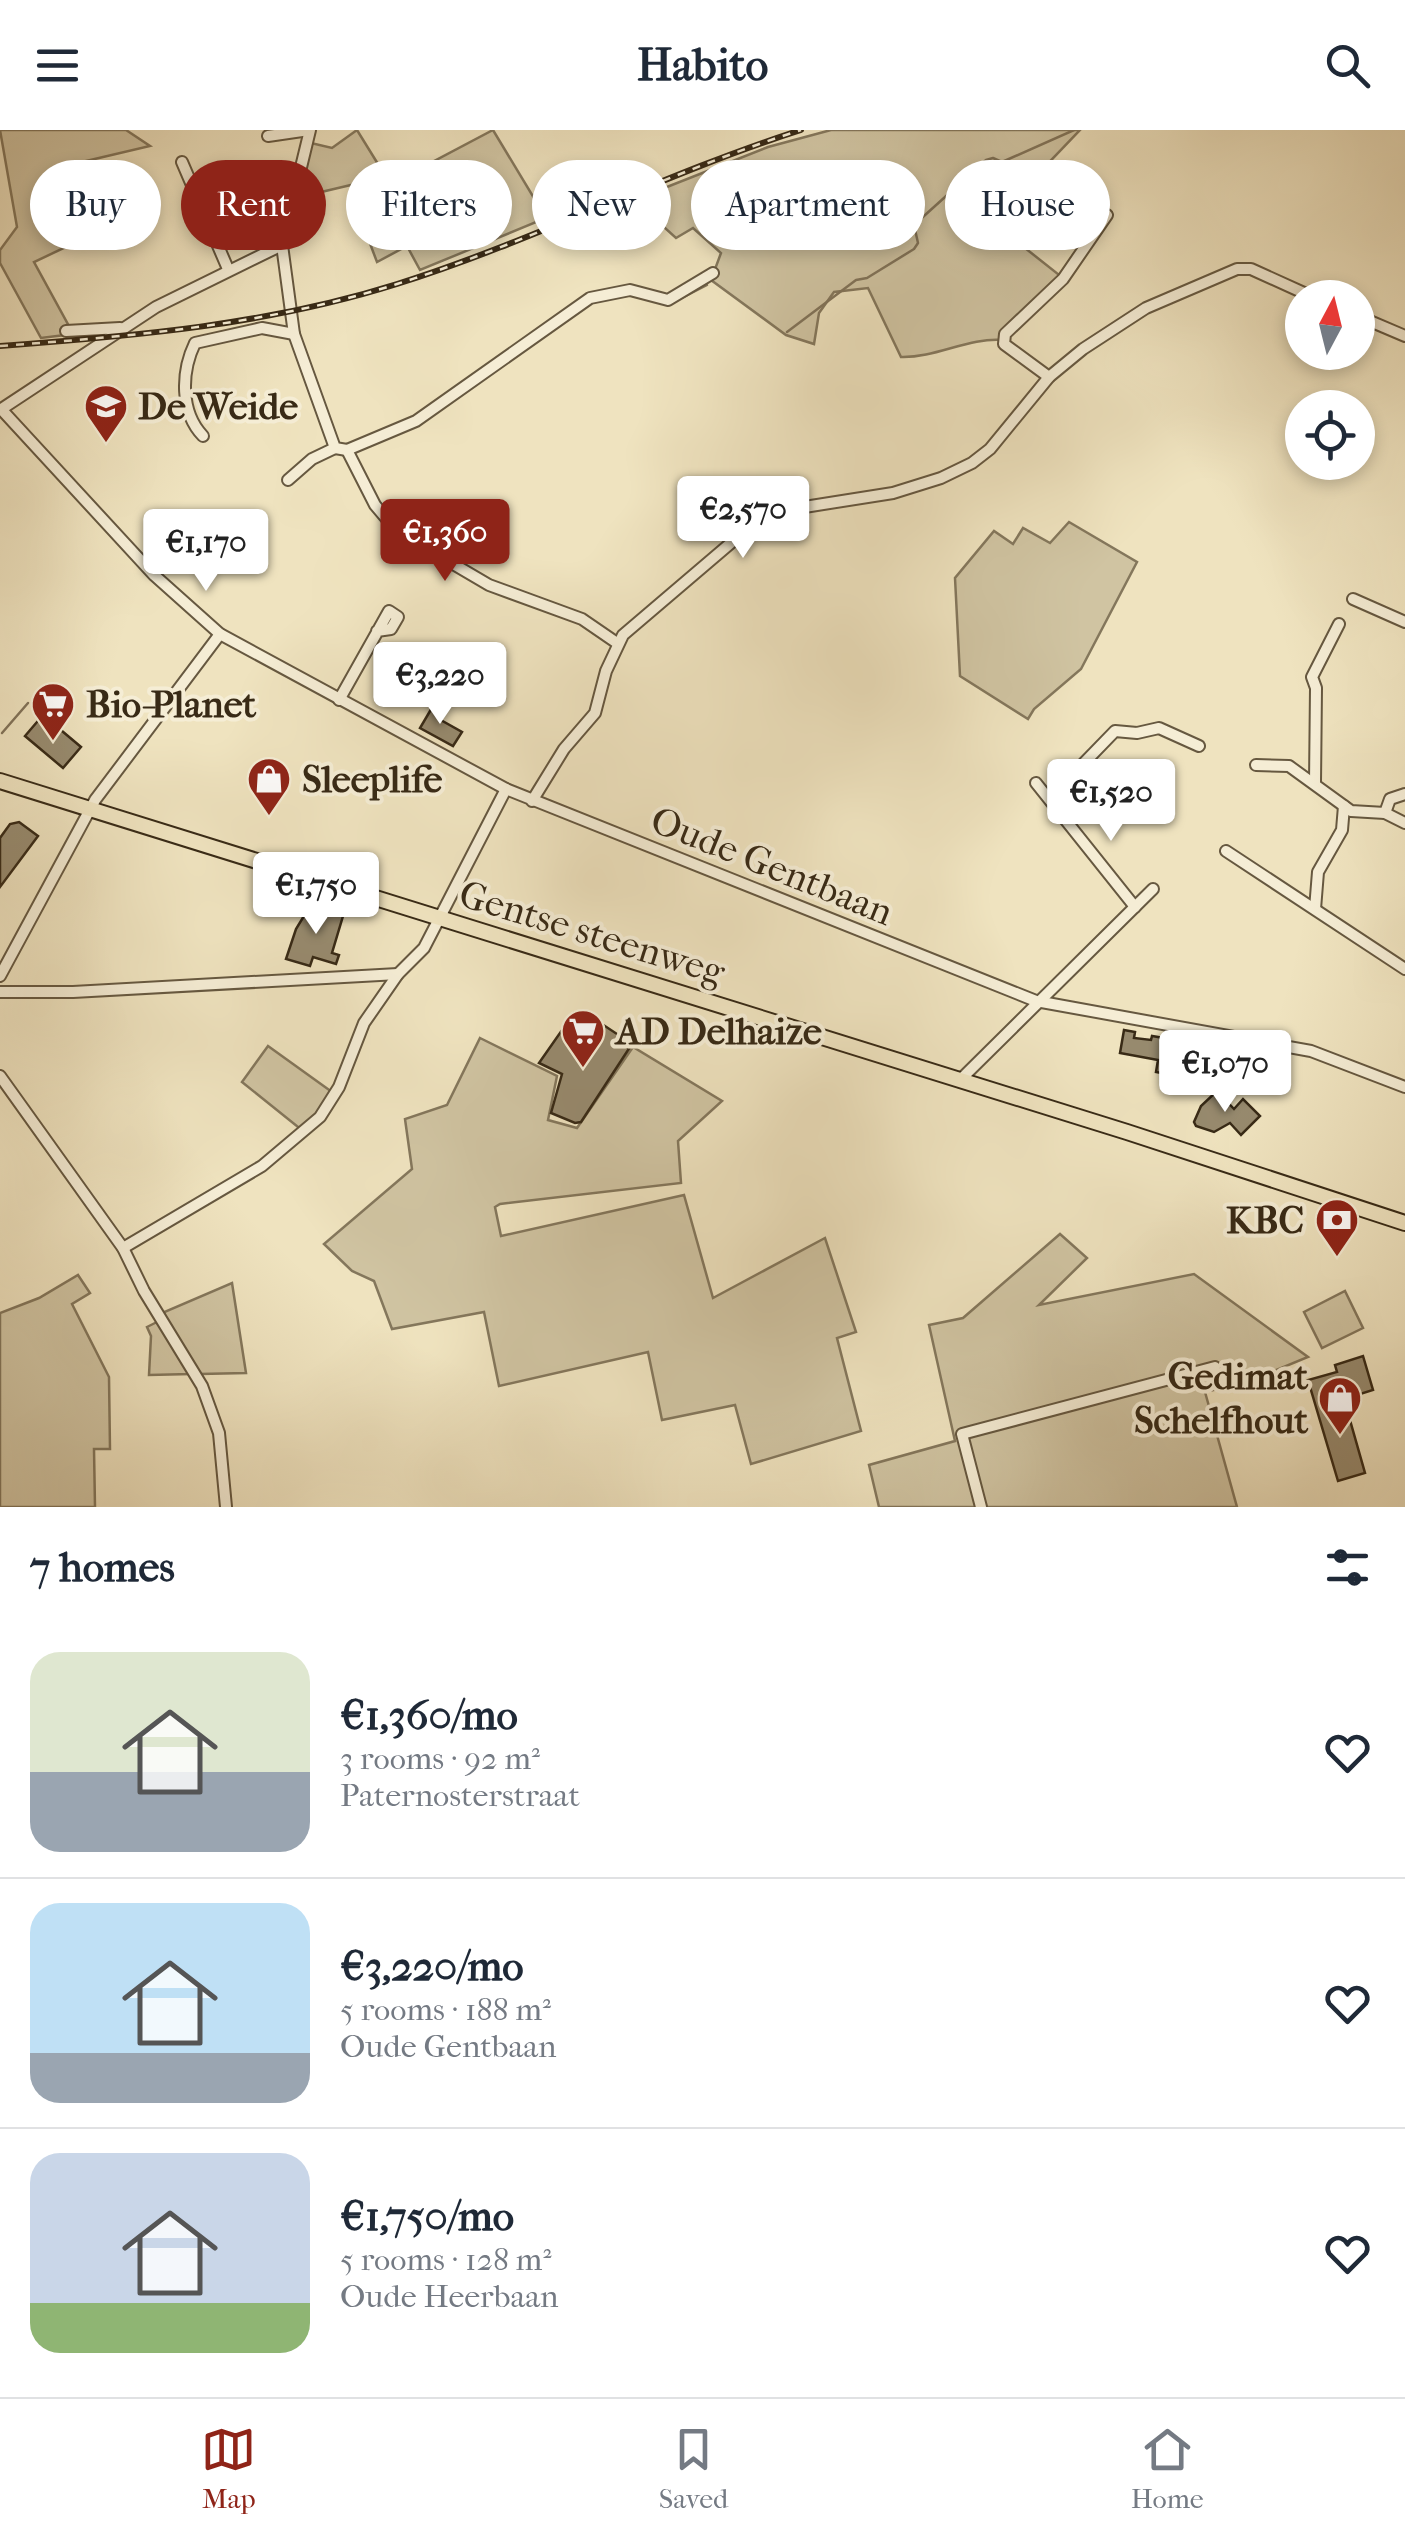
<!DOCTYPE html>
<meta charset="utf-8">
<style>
:root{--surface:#fff;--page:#f6f6f7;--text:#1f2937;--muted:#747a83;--line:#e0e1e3;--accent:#8f2418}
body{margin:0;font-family:"IM FELL French Canon",serif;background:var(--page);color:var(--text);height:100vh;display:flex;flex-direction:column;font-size:38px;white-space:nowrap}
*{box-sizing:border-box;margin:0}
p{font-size:32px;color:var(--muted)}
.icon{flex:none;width:55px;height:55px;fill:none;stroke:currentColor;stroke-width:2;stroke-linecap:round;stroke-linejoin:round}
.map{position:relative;height:1377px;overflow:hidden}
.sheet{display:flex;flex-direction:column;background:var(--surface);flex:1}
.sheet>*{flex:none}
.banner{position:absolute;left:30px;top:30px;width:1345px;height:90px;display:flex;gap:20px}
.needle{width:65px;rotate:7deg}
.buttons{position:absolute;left:1285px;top:150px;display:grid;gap:20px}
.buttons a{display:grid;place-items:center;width:90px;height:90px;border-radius:50%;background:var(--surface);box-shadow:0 5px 15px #0003;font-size:50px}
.price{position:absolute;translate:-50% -85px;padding:0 22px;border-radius:10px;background:#fff;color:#222;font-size:32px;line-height:65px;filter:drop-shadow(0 2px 5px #0008)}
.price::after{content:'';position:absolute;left:50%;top:60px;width:30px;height:22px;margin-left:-15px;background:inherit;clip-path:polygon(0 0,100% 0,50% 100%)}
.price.active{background:var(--accent);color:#fff}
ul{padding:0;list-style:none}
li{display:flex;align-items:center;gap:30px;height:250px;padding:0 30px}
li+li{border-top:2px solid var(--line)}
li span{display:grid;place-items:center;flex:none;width:280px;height:200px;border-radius:30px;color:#555}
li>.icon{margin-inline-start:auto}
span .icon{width:120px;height:120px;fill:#fffc;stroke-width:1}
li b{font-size:42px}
h2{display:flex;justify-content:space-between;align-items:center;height:120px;padding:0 30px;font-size:42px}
.chip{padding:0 35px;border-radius:45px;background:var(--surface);box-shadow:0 5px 15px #0003;font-size:35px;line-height:90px}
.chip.active{background:var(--accent);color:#fff}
header{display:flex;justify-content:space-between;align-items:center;height:130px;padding:0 30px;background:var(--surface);font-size:45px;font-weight:800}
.tab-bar{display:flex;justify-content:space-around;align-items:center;height:140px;border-top:2px solid var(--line);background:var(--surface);font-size:28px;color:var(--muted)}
.tab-bar a{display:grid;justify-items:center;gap:5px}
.tab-bar .active{color:var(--accent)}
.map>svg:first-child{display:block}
.green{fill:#d0c4a2;stroke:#84775c;stroke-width:2.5}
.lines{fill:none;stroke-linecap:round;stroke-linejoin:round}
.stream{stroke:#817359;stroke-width:2.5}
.building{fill:#978a6e;stroke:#382a16;stroke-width:2.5}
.minor-casing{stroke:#665840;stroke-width:14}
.major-casing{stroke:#382a16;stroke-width:18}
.minor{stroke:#f5edd5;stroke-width:10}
.major{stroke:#efe3bf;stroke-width:14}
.rail-casing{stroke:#382a16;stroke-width:6}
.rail{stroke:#f5edd5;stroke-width:2.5;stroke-dasharray:8;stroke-linecap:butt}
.labels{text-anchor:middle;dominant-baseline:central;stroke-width:8;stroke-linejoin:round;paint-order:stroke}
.poi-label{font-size:38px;font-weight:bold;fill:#382a16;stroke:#f5edd5;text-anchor:start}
.street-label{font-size:38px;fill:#382a16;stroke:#f5edd5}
</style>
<header><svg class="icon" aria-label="menu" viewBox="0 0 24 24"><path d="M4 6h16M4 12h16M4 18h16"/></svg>Habito<svg class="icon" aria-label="search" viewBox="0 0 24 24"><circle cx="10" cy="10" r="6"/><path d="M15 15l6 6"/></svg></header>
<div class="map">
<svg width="1405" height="1377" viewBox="0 0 1405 1377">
<rect width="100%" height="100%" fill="#efe3bf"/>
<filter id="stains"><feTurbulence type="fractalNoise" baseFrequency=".002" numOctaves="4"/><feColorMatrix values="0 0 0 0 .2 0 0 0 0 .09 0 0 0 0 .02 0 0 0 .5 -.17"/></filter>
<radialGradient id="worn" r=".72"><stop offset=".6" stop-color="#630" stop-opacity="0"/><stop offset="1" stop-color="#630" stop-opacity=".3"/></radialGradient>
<g class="green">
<polygon points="0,0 126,0 150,16 65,36 74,75 49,86 66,117 34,132 70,198 65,205 41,208 0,133 0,120 17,97"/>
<polygon points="357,0 386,47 417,40 493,0 546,88 420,140 407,116 377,132 360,87 365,84 355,54 300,67 311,13 332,18"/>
<path d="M831 0H1080L992 92 1063 148 1003 210C969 207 936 228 901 227L868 158 834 162 819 183 814 214 786 205 711 150 721 123 693 98 676 108 634 70 768 17Z"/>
<polygon points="1069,392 1137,432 1081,539 1034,579 1028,589 960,546 955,448 994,401 1013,414 1023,398 1050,413"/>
<polygon points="480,908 557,946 548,990 577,998 633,917 722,971 678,1011 681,1053 500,1074 495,1077 501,1106 684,1065 713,1168 825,1108 856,1202 837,1208 861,1301 751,1334 735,1275 662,1290 648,1222 499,1256 484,1182 392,1199 374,1151 352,1141 324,1114 412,1039 405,989 447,975"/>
<polygon points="268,916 332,962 303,1001 242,952"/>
<polygon points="1060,1104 1087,1128 1039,1175 1194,1144 1308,1227 1247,1252 1205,1262 1237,1377 879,1377 869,1335 955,1311 929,1195 963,1188"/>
<polygon points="78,1145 90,1163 72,1174 109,1247 110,1319 94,1319 95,1377 0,1377 0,1183 39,1168"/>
<polygon points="232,1153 246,1243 200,1244 162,1183"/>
<polygon points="1345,1161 1363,1198 1322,1218 1304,1182"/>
<polygon points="157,1192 190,1244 149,1245 151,1206 147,1197"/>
</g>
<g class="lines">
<g class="stream">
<polyline points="676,171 707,155"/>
<polyline points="787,202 856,150 867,148 914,119 918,113 914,95 986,30 993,28 1002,32 1074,0"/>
<polyline points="60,560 66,558"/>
<polyline points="2,603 28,573"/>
</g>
</g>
<g class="building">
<polygon points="433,576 443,581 439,589 462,602 453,616 420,598"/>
<polygon points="43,585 81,617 63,638 25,606"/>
<polygon points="19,692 38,706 0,757 0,708 10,694"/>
<polygon points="310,776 343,786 332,823 339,825 336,834 313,827 310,836 286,829 296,799"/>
<polygon points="574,883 599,892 632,914 581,992 575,993 551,983 562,944 539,933"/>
<polygon points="1124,900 1135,902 1134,908 1151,910 1152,906 1182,911 1185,921 1198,914 1218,918 1214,926 1218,930 1199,950 1156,942 1158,930 1120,923"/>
<polygon points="1217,961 1234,979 1243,969 1260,986 1241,1005 1230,993 1214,1002 1196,996 1194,992 1201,976"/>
<polygon points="1363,1226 1373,1260 1344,1269 1365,1343 1338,1351 1308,1250 1337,1242 1335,1235"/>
</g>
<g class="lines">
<g class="minor-casing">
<g id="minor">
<polyline points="310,0 296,58 291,106 282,115 294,204 335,318 347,320"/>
<polyline points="268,6 309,0"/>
<polyline points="182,32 228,139"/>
<polyline points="1358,186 1405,206"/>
<polyline points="66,201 120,198"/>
<polyline points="1049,247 1004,214 1005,204 1063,149 1107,85"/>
<polyline points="1,279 154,445 220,504 506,659 1036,871 1311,921 1405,957"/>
<polyline points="0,280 156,177 282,115"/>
<path d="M203 306C180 282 181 242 195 213L262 198 294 204"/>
<polyline points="347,320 416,291 590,168 630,160 668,170 713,143"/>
<polyline points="347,320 375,375 397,401 489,455 582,489 617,513"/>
<polyline points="288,350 312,329 335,318"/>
<polyline points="1353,469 1405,492"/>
<polyline points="339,570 389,481 398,487 391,499 377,501"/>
<polyline points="1256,635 1289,636 1351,681 1385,683 1405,693"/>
<polyline points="1036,653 1135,777"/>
<polyline points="1315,653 1316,558 1312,547 1339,494"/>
<polyline points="1051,667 1115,601 1137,603 1159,598 1199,616"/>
<polyline points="532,671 564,619 595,583 606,541 623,505 759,389 773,382 893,363 941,348 972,333 990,319 1049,247 1083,219 1146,178 1237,139 1251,139 1315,168"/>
<polyline points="1385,683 1390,669 1405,664"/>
<polyline points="1226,721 1405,839"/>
<polyline points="1315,779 1318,742 1342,700 1344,676"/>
<polyline points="0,846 95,670 220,504"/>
<polyline points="0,862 73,862 398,844"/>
<polyline points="0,946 123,1118 144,1161 202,1256 219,1303 226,1377"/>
<polyline points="960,950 1153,759"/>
<polyline points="123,1118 262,1036 320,987 339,957 364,893 398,844 424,818 506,659"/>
<polyline points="981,1377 962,1304 1215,1237"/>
</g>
</g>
<g class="major-casing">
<polyline id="major" points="0,651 1127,1002 1405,1093"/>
</g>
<use href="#minor" class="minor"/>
<use href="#major" class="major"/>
<g class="rail-casing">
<path id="rail" d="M0 216C135 206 267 195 397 154 534 111 663 44 801 0"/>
</g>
<use href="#rail" class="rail"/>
</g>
<defs>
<g id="school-pin" transform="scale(2.25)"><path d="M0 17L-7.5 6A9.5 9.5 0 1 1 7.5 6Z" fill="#8f2418" stroke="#f5edd5"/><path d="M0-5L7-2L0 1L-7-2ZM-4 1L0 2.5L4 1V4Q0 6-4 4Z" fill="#fff"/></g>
<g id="supermarket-pin" transform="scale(2.25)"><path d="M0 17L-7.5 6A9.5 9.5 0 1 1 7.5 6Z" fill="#8f2418" stroke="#f5edd5"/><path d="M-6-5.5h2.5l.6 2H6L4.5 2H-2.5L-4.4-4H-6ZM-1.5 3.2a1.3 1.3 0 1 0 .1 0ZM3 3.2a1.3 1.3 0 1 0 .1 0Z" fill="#fff"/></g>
<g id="shop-pin" transform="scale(2.25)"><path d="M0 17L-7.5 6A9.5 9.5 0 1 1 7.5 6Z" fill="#8f2418" stroke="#f5edd5"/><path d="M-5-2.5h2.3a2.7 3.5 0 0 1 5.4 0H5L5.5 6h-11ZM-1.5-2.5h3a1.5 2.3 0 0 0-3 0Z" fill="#fff"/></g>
<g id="bank-pin" transform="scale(2.25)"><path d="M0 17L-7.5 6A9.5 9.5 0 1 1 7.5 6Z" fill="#8f2418" stroke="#f5edd5"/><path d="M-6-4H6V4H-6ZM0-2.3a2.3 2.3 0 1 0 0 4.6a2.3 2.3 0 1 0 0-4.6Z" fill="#fff"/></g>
</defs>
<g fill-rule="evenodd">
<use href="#school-pin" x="106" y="276"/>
<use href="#supermarket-pin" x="53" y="574"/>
<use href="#shop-pin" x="269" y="649"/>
<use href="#supermarket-pin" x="583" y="901"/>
<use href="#bank-pin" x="1337" y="1090"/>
<use href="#shop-pin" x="1340" y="1268"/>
</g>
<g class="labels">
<g class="poi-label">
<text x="138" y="276">De Weide</text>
<text x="86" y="574">Bio-Planet</text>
<text x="302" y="649">Sleeplife</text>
<text x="616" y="901">AD Delhaize</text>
<text x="1304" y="1090" text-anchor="end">KBC</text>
<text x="1308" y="1246" text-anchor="end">Gedimat<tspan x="1308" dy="44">Schelfhout</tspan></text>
</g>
<g class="street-label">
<text transform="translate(772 736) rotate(22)">Oude Gentbaan</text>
<text transform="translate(592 803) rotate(17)">Gentse steenweg</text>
</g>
</g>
<rect width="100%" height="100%" filter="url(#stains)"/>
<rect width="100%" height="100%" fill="url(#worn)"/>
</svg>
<div class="buttons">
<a><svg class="needle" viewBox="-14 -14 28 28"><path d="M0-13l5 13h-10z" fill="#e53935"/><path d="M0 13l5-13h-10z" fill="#747a83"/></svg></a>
<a><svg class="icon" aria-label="locate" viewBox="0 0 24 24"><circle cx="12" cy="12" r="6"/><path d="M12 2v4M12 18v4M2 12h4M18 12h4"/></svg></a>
</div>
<b class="price" style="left:743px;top:431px">€2,570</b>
<b class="price active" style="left:445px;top:454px">€1,360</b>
<b class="price" style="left:206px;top:464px">€1,170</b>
<b class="price" style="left:440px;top:597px">€3,220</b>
<b class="price" style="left:1111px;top:714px">€1,520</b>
<b class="price" style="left:316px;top:807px">€1,750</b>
<b class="price" style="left:1225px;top:985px">€1,070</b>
<div class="banner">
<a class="chip">Buy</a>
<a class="chip active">Rent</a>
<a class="chip">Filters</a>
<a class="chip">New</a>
<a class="chip">Apartment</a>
<a class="chip">House</a>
</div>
</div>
<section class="sheet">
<h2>7 homes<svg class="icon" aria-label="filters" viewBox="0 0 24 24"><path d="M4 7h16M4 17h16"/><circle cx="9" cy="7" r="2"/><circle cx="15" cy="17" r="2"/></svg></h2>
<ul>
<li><span style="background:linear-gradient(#dfe7d0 60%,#9aa5b1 0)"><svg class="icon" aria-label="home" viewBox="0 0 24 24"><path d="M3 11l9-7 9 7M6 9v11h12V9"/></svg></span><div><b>€1,360/mo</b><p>3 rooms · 92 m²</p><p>Paternosterstraat</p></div><svg class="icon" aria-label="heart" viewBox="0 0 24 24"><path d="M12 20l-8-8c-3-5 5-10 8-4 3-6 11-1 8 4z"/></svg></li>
<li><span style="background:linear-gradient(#bfe0f5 75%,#9aa5b1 0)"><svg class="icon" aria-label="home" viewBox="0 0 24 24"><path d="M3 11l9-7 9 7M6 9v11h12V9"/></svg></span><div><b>€3,220/mo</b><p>5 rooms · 188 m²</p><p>Oude Gentbaan</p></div><svg class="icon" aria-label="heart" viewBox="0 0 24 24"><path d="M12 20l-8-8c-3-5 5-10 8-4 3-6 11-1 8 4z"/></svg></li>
<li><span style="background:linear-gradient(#c9d6e8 75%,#8fb573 0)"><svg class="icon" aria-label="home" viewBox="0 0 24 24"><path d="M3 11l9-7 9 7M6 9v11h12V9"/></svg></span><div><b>€1,750/mo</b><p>5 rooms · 128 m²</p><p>Oude Heerbaan</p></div><svg class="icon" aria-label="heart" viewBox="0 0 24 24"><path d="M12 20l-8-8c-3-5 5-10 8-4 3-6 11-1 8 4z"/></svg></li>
</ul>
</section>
<nav class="tab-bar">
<a class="active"><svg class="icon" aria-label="map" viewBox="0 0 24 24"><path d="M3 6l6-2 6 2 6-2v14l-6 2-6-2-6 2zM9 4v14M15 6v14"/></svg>Map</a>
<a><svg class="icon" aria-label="saved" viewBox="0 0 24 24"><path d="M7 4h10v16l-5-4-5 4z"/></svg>Saved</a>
<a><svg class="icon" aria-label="home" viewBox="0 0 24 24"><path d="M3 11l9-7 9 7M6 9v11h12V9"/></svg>Home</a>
</nav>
